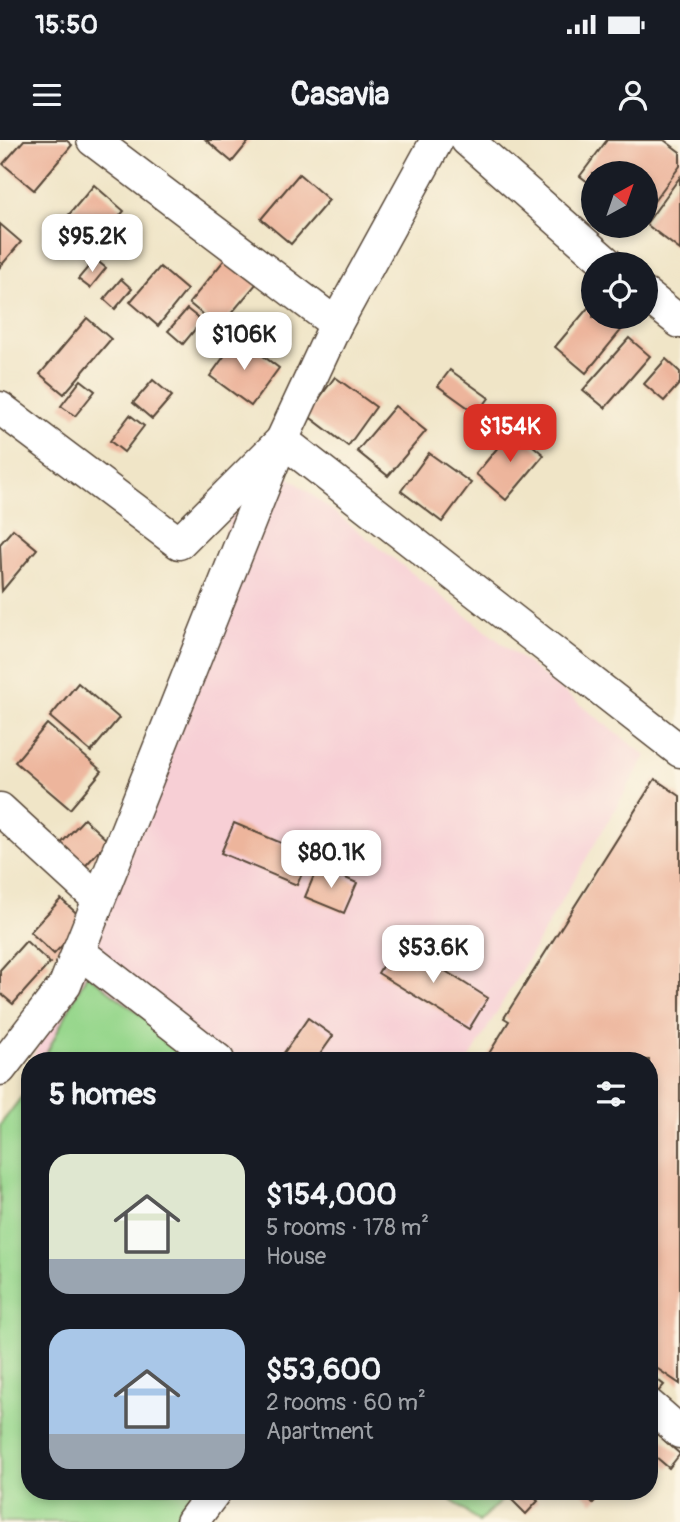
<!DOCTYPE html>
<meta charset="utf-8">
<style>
:root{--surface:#171b24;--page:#20242c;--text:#f1f3f6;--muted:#9ea1a6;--accent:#d93025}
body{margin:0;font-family:Pangolin,sans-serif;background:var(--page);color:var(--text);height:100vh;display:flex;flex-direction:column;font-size:26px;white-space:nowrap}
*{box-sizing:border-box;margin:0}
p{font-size:23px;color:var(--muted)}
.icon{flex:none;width:38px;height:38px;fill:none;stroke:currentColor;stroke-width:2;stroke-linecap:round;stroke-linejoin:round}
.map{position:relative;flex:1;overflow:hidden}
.sheet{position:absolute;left:21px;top:912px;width:637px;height:448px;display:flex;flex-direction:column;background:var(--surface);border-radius:28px;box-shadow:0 4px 10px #0003}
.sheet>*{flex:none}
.needle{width:46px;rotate:40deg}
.buttons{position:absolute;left:581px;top:21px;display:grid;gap:14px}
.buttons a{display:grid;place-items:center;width:77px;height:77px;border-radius:50%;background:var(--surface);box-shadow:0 4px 10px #0003;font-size:35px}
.price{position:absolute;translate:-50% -60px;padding:0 16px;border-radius:14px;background:#fff;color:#222;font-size:23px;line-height:46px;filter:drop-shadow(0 2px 4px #0008)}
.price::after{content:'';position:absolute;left:50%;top:42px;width:21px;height:16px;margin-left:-10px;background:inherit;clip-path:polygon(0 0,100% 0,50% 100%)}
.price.on{background:var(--accent);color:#fff}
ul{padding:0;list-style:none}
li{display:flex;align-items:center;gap:21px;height:175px;padding:0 28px}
li span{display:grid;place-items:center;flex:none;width:196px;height:140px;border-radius:21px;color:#555}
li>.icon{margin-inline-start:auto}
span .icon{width:84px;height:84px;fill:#fffc;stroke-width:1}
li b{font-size:30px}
h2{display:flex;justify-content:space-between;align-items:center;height:84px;padding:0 28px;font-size:30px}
.status{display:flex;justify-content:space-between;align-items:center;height:49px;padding:0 35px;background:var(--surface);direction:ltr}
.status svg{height:19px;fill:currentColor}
header{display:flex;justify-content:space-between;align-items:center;height:91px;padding:0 28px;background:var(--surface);font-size:32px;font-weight:700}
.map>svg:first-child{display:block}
.built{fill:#f7cfd5}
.green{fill:#98d78d;stroke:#6a8056;stroke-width:2}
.building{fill:#edb59c}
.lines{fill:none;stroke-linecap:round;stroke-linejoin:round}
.minor-casing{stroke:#564637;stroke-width:35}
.minor{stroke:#fff;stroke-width:32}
</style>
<div class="status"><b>15:50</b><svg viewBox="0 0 49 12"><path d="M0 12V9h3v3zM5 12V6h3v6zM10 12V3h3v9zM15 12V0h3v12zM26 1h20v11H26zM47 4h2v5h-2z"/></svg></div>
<header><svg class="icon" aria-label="menu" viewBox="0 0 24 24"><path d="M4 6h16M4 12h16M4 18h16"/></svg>Casavia<svg class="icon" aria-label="person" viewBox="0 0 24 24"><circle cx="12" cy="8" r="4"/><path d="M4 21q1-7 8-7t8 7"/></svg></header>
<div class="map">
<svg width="680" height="1382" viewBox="0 0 680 1382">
<rect width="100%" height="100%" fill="#fcf5e5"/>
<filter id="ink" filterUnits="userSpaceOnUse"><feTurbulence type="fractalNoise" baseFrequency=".0143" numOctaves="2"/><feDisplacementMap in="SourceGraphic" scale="14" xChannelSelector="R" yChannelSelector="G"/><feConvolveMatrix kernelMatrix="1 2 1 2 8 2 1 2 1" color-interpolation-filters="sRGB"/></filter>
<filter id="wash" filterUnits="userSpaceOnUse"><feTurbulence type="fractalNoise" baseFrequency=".00686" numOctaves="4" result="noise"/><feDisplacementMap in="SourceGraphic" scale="28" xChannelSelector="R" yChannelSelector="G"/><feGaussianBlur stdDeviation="1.57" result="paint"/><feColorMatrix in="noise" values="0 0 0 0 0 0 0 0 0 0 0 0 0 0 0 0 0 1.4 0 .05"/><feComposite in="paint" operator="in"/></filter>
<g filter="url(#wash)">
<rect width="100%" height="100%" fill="#f0e5c7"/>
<polygon class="built" points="275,326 646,616 469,920 31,920 84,803 243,341"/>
<g class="green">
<polygon points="87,834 200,920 43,920"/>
<polygon points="30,946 30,1351 199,1351 174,1382 0,1382 0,985"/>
<polygon points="440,1351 501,1351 504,1358 479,1382"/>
</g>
<g id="blocks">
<g class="building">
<polygon points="24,0 66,0 72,5 34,50 3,24"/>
<polygon points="206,0 250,0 232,22"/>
<polygon points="607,0 664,0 680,12 680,26 646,72 646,33 593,33 593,46 580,36"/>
<polygon points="299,34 329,60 291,104 261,79"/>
<polygon points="680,37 680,110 646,84"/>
<polygon points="94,45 124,71 86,115 56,90"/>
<polygon points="0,84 21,102 0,127"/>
<polygon points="226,118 257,143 219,188 189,163"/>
<polygon points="95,119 106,128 90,148 78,139"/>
<polygon points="160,127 187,150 158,186 130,162"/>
<polygon points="121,139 132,149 115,169 104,159"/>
<polygon points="593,162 593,177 610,177 623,188 586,233 555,207"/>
<polygon points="187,169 202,181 183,204 168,191"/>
<polygon points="87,178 111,199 64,254 40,234"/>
<polygon points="238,197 279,228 251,266 210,236"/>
<polygon points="629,198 650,216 605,268 583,250"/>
<polygon points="666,219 680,232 680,243 664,261 644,244"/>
<polygon points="450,230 489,258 477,274 438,246"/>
<polygon points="335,237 376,267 348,306 307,275"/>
<polygon points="81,240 95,251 75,276 61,266"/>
<polygon points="153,240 172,256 152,279 133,263"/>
<polygon points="395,266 426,291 388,336 357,311"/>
<polygon points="130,275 144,286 124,312 110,301"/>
<polygon points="513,289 544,315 506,360 476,334"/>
<polygon points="429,313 471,343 442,382 401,351"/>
<polygon points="13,389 37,409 2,451 0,404"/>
<polygon points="78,543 119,578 91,612 50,577"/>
<polygon points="47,584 102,631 70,669 15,622"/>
<polygon points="655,639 680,656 680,1244 649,1223 649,920 485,920 509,881 504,878"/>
<polygon points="84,679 108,701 78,734 53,712"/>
<polygon points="234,683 310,715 297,745 221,713"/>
<polygon points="318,726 357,743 344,773 305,757"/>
<polygon points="61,759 85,781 54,814 30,792"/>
<polygon points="26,801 50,823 13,864 0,853 0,830"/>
<polygon points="398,801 488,858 469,889 378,833"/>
<polygon points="308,878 333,896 316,920 279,920"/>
<polygon points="649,1233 664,1245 649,1262"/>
<polygon points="657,1294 680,1314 669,1328 649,1311 649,1302"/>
<polygon points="503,1351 527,1351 538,1361 526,1374"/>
<polygon points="580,1351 604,1351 593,1363"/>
</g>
</g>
</g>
<g filter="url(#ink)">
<use href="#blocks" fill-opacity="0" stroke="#564637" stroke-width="2"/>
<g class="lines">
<g class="minor-casing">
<g id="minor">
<polyline points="93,0 336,184"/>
<polyline points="467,0 608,124"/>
<polyline points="646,155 680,182"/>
<polyline points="0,268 179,403 282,300 680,611"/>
<polyline points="0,669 98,759"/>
<polyline points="78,811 218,920"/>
<polyline points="0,929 65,845 282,300 336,184 437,0"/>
<polyline points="649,1265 680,1292"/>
<polyline points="192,1382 215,1351"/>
</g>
</g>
<use href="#minor" class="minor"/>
</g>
</g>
</svg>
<div class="buttons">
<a><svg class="needle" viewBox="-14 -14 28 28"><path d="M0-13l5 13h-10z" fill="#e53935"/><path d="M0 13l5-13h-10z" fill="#9ea1a6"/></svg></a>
<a><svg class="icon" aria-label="locate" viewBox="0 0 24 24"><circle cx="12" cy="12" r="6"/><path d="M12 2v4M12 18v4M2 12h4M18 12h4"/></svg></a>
</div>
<b class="price" style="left:92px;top:134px">$95.2K</b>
<b class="price" style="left:244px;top:232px">$106K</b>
<b class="price on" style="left:510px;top:324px">$154K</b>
<b class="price" style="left:331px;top:750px">$80.1K</b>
<b class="price" style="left:433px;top:845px">$53.6K</b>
<section class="sheet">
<h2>5 homes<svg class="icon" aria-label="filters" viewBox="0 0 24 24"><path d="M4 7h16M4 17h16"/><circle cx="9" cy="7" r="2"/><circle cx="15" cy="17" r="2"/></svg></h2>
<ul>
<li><span style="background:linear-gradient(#dfe7d0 75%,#9aa5b1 0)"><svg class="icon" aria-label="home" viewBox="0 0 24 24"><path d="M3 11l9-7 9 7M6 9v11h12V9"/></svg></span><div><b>$154,000</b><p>5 rooms · 178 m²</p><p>House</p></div></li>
<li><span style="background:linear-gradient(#a9c7e8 75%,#9aa5b1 0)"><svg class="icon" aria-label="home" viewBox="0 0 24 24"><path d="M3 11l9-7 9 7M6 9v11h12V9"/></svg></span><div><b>$53,600</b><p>2 rooms · 60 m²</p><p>Apartment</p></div></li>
</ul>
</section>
</div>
